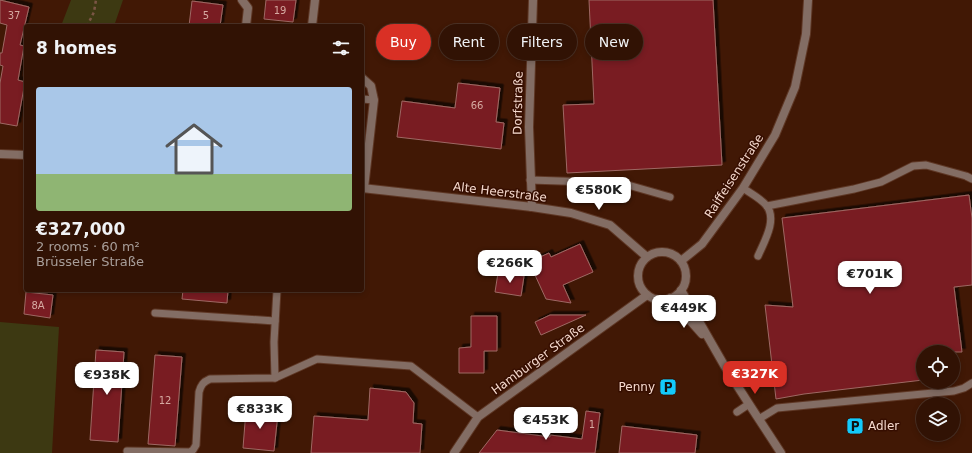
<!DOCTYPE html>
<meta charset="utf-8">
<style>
:root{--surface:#311204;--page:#3d2013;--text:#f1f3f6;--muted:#a89e9a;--line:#4c3226;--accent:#d93025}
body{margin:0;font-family:"DejaVu Sans",sans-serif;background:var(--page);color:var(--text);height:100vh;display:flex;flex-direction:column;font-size:15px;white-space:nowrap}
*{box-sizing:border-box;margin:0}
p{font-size:13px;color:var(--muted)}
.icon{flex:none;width:22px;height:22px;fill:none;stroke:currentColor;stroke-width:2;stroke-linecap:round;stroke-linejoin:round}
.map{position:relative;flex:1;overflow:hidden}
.drawer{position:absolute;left:24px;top:24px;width:340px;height:268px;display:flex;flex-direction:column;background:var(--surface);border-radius:4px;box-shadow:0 2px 6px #0003,0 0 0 1px var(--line)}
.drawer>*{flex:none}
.guide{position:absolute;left:376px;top:24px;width:380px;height:36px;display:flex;gap:8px}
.fabs{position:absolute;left:916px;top:345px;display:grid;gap:8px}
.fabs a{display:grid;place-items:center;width:44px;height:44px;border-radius:50%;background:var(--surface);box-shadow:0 2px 6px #0003,0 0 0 1px var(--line);font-size:20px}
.price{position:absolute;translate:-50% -34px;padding:0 9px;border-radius:8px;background:#fff;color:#222;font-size:13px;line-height:26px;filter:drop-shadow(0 1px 2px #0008)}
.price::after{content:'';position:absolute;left:50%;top:24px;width:12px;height:9px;margin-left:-6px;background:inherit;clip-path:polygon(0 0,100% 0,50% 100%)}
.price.active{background:var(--accent);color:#fff}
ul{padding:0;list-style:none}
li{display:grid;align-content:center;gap:8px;height:212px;padding:0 12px}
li+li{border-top:1px solid var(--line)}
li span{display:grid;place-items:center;height:124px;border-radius:4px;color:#555}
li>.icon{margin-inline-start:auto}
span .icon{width:72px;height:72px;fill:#fffc;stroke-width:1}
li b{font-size:17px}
h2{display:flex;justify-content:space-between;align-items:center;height:48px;padding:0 12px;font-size:17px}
.pill{padding:0 14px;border-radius:18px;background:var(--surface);box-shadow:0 2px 6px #0003,0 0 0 1px var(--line);font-size:14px;line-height:36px}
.pill.active{background:var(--accent);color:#fff}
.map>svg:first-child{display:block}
.green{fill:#3d3912}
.building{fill:#791d20;stroke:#9e6864;filter:url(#shadow)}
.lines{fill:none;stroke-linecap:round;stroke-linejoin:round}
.service-casing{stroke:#5e3725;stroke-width:9}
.minor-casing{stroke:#5e3725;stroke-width:10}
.path{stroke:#7b5645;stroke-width:2.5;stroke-dasharray:3 3;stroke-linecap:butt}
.service{stroke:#836d64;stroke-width:7}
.minor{stroke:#836d64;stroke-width:8}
.labels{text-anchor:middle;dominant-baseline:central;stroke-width:3;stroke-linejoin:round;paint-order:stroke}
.number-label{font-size:10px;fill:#d6aaa2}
.street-label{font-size:12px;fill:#f5d9cd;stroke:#360e00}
.poi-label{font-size:12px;fill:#f5d9cd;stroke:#360e00;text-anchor:end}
</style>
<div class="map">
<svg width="972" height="453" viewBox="0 0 972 453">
<defs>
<filter id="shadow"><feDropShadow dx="3.5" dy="-3.5" stdDeviation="0" flood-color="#0009"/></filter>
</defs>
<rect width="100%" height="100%" fill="#411805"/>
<g class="green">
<polygon points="71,0 123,0 114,26 61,26"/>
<polygon points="0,322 59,327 52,453 0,453"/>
</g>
<g class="building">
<polygon points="0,0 29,7 20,45 24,46 18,80 25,82 17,126 0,123 0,83 3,66 0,65 0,53 2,53 7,25 0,23"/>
<polygon points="266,0 296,0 293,22 264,19"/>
<polygon points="589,0 713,0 722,165 567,173 563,105 594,104"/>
<polygon points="192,1 223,5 220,26 189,26"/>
<polygon points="458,83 500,88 496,122 504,123 501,149 397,137 402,101 455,108"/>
<polygon points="969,195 972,218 972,285 954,287 962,352 923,352 923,380 804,394 776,399 765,305 793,307 782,218"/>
<polygon points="580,244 593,272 563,285 571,303 546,299 529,262 549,253 551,257"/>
<polygon points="498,273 524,276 521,296 495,292"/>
<polygon points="183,290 228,290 227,303 182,299"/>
<polygon points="26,292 53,295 50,318 24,314"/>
<polygon points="550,315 586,315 541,335 535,322"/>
<polygon points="471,316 497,316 497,351 484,351 484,373 459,373 459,348 471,347"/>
<polygon points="96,350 124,352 118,442 90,440"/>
<polygon points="155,355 182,357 175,446 148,444"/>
<polygon points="370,388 406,392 414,403 413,423 422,424 420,453 311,453 314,416 368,420"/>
<polygon points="246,410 278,413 274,451 243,448"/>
<polygon points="586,411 600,413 595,453 479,453 497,430 550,437 550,435 582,439"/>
<polygon points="622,426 697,435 695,453 619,453"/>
</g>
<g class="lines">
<g class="service-casing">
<g id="service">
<polyline points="362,99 374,100"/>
<polyline points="530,180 621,183 670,197"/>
<path d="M743 188C750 193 760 198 766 205 778 219 764 242 758 256"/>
<polyline points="767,206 854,189 881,182 913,166 926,165 966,176 972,179"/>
<polyline points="155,313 275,321"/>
<polyline points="275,378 274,342 277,290"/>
<polyline points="737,412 749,404"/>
<polyline points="759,419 777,408 954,391 964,388 972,383"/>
<path d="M127 451 190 452 193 450 196 445 199 392C201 385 203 382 210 379L275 378 317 359 411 366 478 417"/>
</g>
</g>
<g class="minor-casing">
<g id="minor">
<polyline points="242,0 248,8 246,26"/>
<polyline points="312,26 315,0"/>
<polyline points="362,78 371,86 374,100 364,188"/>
<polyline points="0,154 26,155"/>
<polyline points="362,188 532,207 571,213 610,225 647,257"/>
<polyline points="532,207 529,127 533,0"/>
<circle cx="662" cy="276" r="24"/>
<polyline points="681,261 702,244 724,214 743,188 775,135 795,87 806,34 808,0"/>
<polyline points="681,290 724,365 749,404 781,453"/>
<polyline points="670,298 702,334"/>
<polyline points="454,453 478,417 647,295"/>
</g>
</g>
<polyline class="path" points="87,26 94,12 96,0"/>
<use href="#service" class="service"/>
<use href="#minor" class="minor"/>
</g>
<defs>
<g id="parking-square" transform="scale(0.9)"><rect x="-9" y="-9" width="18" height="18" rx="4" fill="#13cafb" stroke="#360e00"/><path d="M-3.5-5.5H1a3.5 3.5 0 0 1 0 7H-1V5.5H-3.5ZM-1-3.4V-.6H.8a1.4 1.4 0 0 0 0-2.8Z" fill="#111"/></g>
</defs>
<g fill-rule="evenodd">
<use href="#parking-square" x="668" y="387"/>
<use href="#parking-square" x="855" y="426"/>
</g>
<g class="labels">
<g class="number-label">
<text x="280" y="10">19</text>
<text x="14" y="15">37</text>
<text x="206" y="15">5</text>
<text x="477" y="105">66</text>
<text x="38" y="305">8A</text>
<text x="165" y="400">12</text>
<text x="592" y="424">1</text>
</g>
<g class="street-label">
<text transform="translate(518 103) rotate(-89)">Dorfstraße</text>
<text transform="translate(734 176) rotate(-57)">Raiffeisenstraße</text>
<text transform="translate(500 192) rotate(7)">Alte Heerstraße</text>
<text transform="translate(538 359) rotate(-36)">Hamburger Straße</text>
</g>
<g class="poi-label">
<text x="655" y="387">Penny</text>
<text x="868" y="426" text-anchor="start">Adler</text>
</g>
</g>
</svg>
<div class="fabs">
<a><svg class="icon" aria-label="locate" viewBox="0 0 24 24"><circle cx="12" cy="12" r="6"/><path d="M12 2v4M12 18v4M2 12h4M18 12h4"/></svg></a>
<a><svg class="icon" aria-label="layers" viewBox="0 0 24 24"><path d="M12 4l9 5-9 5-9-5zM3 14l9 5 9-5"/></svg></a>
</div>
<b class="price" style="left:599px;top:211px">€580K</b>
<b class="price" style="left:510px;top:284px">€266K</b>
<b class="price" style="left:870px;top:295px">€701K</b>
<b class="price" style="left:684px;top:329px">€449K</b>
<b class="price active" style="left:755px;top:395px">€327K</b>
<b class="price" style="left:107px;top:396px">€938K</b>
<b class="price" style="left:260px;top:430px">€833K</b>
<b class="price" style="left:546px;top:441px">€453K</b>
<div class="guide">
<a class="pill active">Buy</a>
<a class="pill">Rent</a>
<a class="pill">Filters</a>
<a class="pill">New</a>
</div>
<section class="drawer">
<h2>8 homes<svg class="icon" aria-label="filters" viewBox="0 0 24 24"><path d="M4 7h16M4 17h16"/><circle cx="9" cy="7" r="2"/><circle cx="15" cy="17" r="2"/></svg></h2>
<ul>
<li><span style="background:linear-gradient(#a9c7e8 70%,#8fb573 0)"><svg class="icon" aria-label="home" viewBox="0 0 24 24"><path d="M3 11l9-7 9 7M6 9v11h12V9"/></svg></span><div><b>€327,000</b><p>2 rooms · 60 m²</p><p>Brüsseler Straße</p></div></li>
</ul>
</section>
</div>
